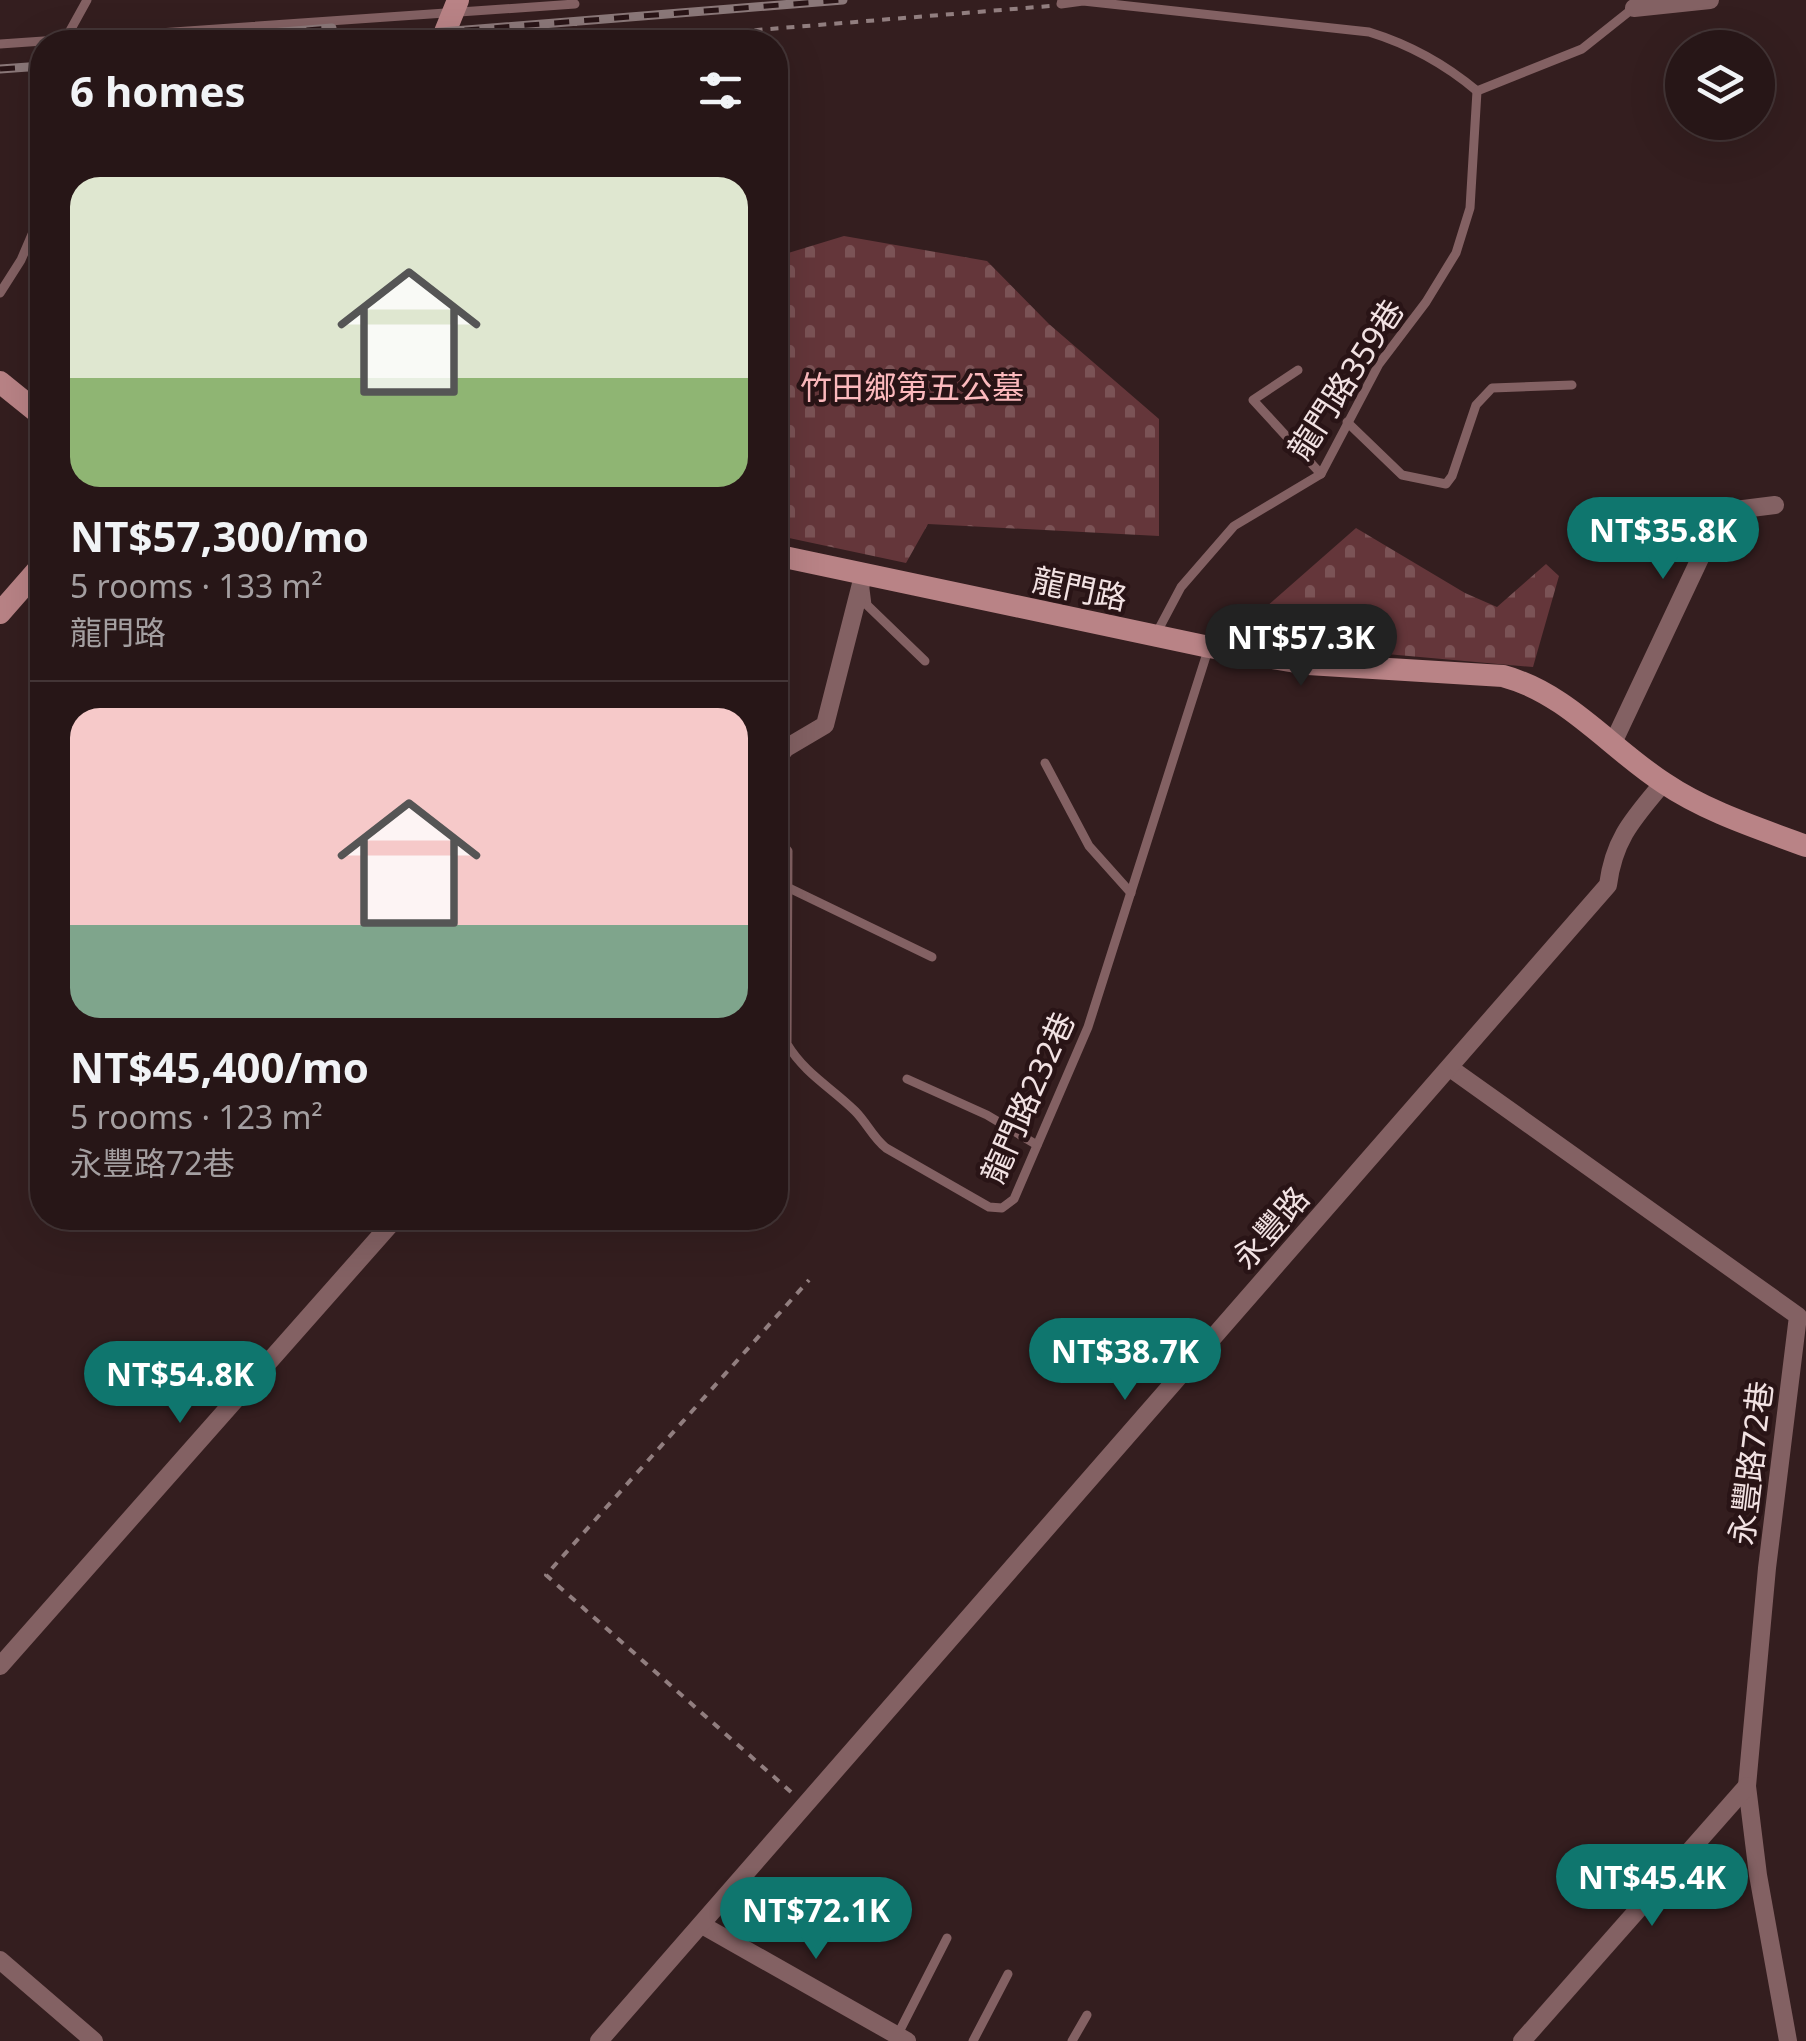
<!DOCTYPE html>
<meta charset="utf-8">
<style>
:root{--surface:#271617;--page:#2f1f20;--text:#f1f3f6;--muted:#a49fa1;--line:#433536;--accent:#0f766e}
body{margin:0;font-family:"Noto Sans","Noto Sans TC",sans-serif;background:var(--page);color:var(--text);height:100vh;display:flex;flex-direction:column;font-size:38px;white-space:nowrap}
*{box-sizing:border-box;margin:0}
p{font-size:32px;color:var(--muted)}
.icon{flex:none;width:55px;height:55px;fill:none;stroke:currentColor;stroke-width:2;stroke-linecap:round;stroke-linejoin:round}
.map{position:relative;flex:1;overflow:hidden}
.panel{position:absolute;left:30px;top:30px;width:758px;height:1200px;display:flex;flex-direction:column;background:var(--surface);border-radius:40px;box-shadow:0 10px 40px #0002,0 0 0 2px var(--line)}
.panel>*{flex:none}
.tools{position:absolute;left:1665px;top:30px;display:grid;gap:20px}
.tools a{display:grid;place-items:center;width:110px;height:110px;border-radius:50%;background:var(--surface);box-shadow:0 10px 40px #0002,0 0 0 2px var(--line);font-size:50px}
.price{position:absolute;translate:-50% -85px;padding:0 22px;border-radius:35px;background:var(--accent);color:#fff;font-size:32px;line-height:65px;filter:drop-shadow(0 2px 5px #0008)}
.price::after{content:'';position:absolute;left:50%;top:60px;width:30px;height:22px;margin-left:-15px;background:inherit;clip-path:polygon(0 0,100% 0,50% 100%)}
.price.on{background:#222;color:#fff}
ul{padding:0;list-style:none}
li{display:grid;align-content:center;gap:20px;height:530px;padding:0 40px}
li+li{border-top:2px solid var(--line)}
li span{display:grid;place-items:center;height:310px;border-radius:30px;color:#555}
li>.icon{margin-inline-start:auto}
span .icon{width:180px;height:180px;fill:#fffc;stroke-width:1}
li b{font-size:42px}
h2{display:flex;justify-content:space-between;align-items:center;height:120px;padding:0 40px;font-size:42px}
.map>svg:first-child{display:block}
.cemetery{fill:url(#cemetery-stones)}
.lines{fill:none;stroke-linecap:round;stroke-linejoin:round}
.path{stroke:#917e7f;stroke-width:4;stroke-dasharray:8 8;stroke-linecap:butt}
.lane{stroke:#836163;stroke-width:9}
.street{stroke:#836163;stroke-width:18}
.secondary{stroke:#b98386;stroke-width:22}
.rail-casing{stroke:#8b7879;stroke-width:9}
.rail{stroke:#291416;stroke-width:5;stroke-dasharray:15;stroke-linecap:butt}
.labels{text-anchor:middle;dominant-baseline:central;stroke-width:9;stroke-linejoin:round;paint-order:stroke}
.street-label{font-size:32px;fill:#f2e2e3;stroke:#291416}
.park-label{font-size:32px;fill:#fcb9bd;stroke:#291416}
</style>
<div class="map">
<svg width="1806" height="2041" viewBox="0 0 1806 2041">
<defs>
<pattern id="cemetery-stones" width="16" height="16" patternUnits="userSpaceOnUse" patternTransform="scale(2.5)"><rect width="16" height="16" fill="#64363a"/><path d="M2 7V4a2 2 0 0 1 4 0v3zM10 15v-3a2 2 0 0 1 4 0v3z" fill="#7b5356"/></pattern>
</defs>
<rect width="100%" height="100%" fill="#341e1f"/>
<g class="cemetery">
<polygon points="844,236 987,261 1049,324 1159,419 1159,536 928,524 906,563 775,535 775,257"/>
<polygon points="1356,528 1465,593 1497,607 1546,564 1559,576 1533,667 1286,645 1234,635"/>
</g>
<g class="lines">
<g class="path">
<polyline points="575,42 575,19"/>
<polyline points="611,42 1050,6"/>
<polyline points="791,1792 546,1575 809,1280"/>
</g>
<g class="lane">
<path d="M1062 0 1061 4 1083 1 1369 32C1408 44 1445 64 1477 91L1582 49 1636 6"/>
<polyline points="66,38 87,0"/>
<polyline points="0,44 575,4"/>
<polyline points="0,293 21,260 42,211"/>
<polyline points="1298,370 1253,400 1321,474"/>
<polyline points="1347,422 1402,475 1446,484 1452,476 1476,405 1492,388 1572,385"/>
<polyline points="865,589 867,605 925,661"/>
<polyline points="1155,636 1181,587 1234,526 1321,474 1379,364 1426,302 1456,253 1470,208 1477,91"/>
<polyline points="1045,763 1089,846 1131,893"/>
<path d="M775 835 788 851 787 1044C805 1074 832 1088 855 1111 867 1123 873 1138 886 1148L989 1207 1002 1208 1014 1199 1088 1027 1208 650"/>
<polyline points="787,887 932,957"/>
<polyline points="907,1079 987,1115 1037,1145"/>
<polyline points="897,2036 947,1938"/>
<polyline points="973,2041 1008,1974"/>
<polyline points="1072,2041 1087,2015"/>
</g>
<g class="street">
<polyline points="1634,8 1710,0"/>
<polyline points="1613,743 1704,550 1719,512 1775,505"/>
<polyline points="775,761 786,748 825,725 863,576"/>
<polyline points="1450,1068 1798,1316 1767,1568 1747,1786 1758,1875 1788,2041"/>
<polyline points="0,1666 396,1218"/>
<polyline points="702,1925 907,2041"/>
<polyline points="0,1960 94,2041"/>
<path d="M599 2041 1608 885C1614 838 1634 818 1663 783"/>
<polyline points="1522,2041 1747,1786"/>
</g>
<g class="secondary">
<polyline points="441,42 458,0"/>
<polyline points="0,382 42,416"/>
<path d="M775 555 1209 647 1308 664 1503 676C1567 693 1610 748 1664 783 1707 812 1758 828 1806 846"/>
<polyline points="0,613 42,565"/>
</g>
<g class="rail-casing">
<g id="rail">
<polyline points="157,42 332,28"/>
<polyline points="315,42 843,0"/>
<polyline points="0,69 42,66"/>
</g>
</g>
<use href="#rail" class="rail"/>
</g>
<g class="labels">
<g class="street-label">
<text transform="translate(1345 379) rotate(-57)">龍門路359巷</text>
<text transform="translate(1080 588) rotate(12)">龍門路</text>
<text transform="translate(1027 1097) rotate(-66)">龍門路232巷</text>
<text transform="translate(1270 1227) rotate(-49)">永豐路</text>
<text transform="translate(1750 1463) rotate(-83)">永豐路72巷</text>
</g>
<g class="park-label">
<text x="912" y="386">竹田鄉第五公墓</text>
</g>
</g>
</svg>
<div class="tools">
<a><svg class="icon" aria-label="layers" viewBox="0 0 24 24"><path d="M12 4l9 5-9 5-9-5zM3 14l9 5 9-5"/></svg></a>
</div>
<b class="price" style="left:1663px;top:582px">NT$35.8K</b>
<b class="price on" style="left:1301px;top:689px">NT$57.3K</b>
<b class="price" style="left:1125px;top:1403px">NT$38.7K</b>
<b class="price" style="left:180px;top:1426px">NT$54.8K</b>
<b class="price" style="left:1652px;top:1929px">NT$45.4K</b>
<b class="price" style="left:816px;top:1962px">NT$72.1K</b>
<section class="panel">
<h2>6 homes<svg class="icon" aria-label="filters" viewBox="0 0 24 24"><path d="M4 7h16M4 17h16"/><circle cx="9" cy="7" r="2"/><circle cx="15" cy="17" r="2"/></svg></h2>
<ul>
<li><span style="background:linear-gradient(#dfe7d0 65%,#8fb573 0)"><svg class="icon" aria-label="home" viewBox="0 0 24 24"><path d="M3 11l9-7 9 7M6 9v11h12V9"/></svg></span><div><b>NT$57,300/mo</b><p>5 rooms · 133 m²</p><p>龍門路</p></div></li>
<li><span style="background:linear-gradient(#f6c9c9 70%,#7fa58c 0)"><svg class="icon" aria-label="home" viewBox="0 0 24 24"><path d="M3 11l9-7 9 7M6 9v11h12V9"/></svg></span><div><b>NT$45,400/mo</b><p>5 rooms · 123 m²</p><p>永豐路72巷</p></div></li>
</ul>
</section>
</div>
